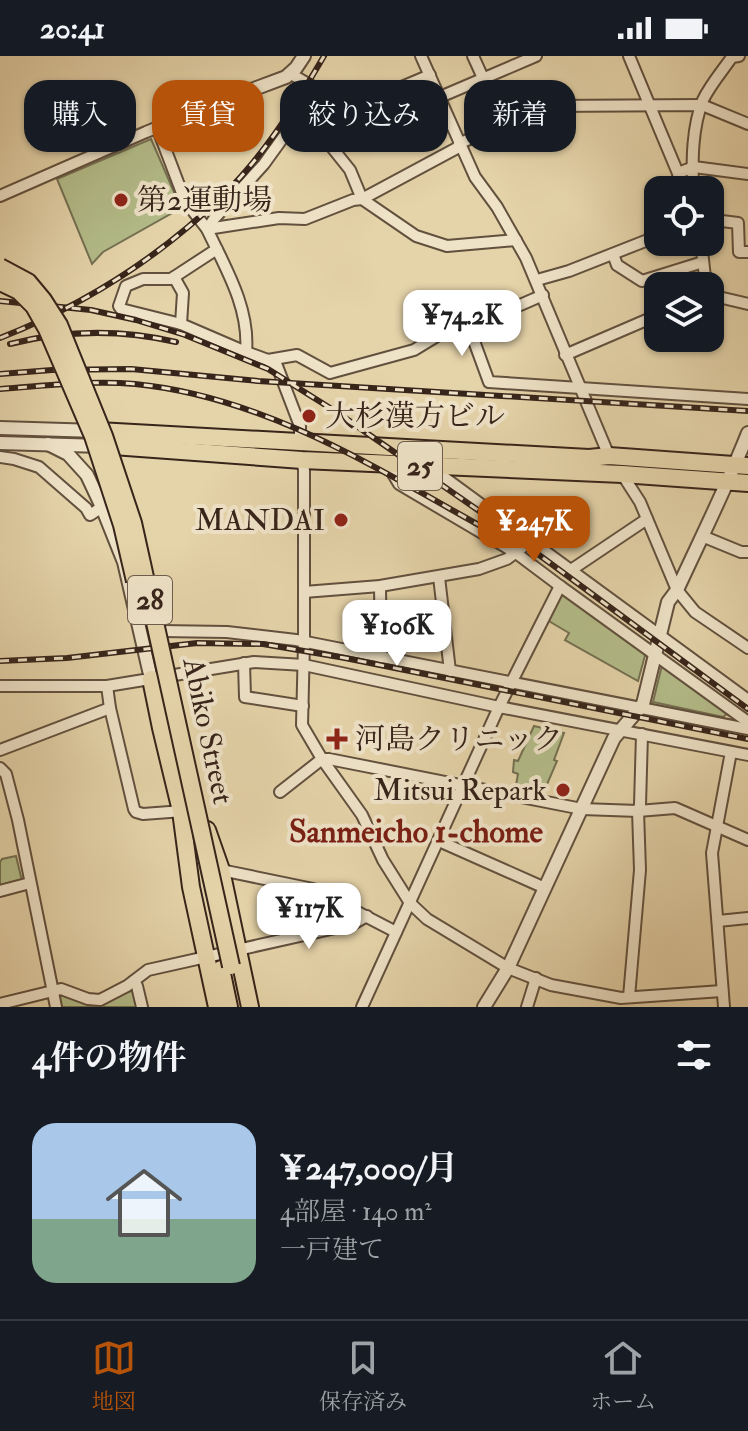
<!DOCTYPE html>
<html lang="ja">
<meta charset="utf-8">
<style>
:root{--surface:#171b24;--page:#242831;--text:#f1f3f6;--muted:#9ea1a6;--line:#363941;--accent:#b45309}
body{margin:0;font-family:"IM FELL Double Pica","Noto Serif JP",serif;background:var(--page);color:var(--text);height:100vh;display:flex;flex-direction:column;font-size:30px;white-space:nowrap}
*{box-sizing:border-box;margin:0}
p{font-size:26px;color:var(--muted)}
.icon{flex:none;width:44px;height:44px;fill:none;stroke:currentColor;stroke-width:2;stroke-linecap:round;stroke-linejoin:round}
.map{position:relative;height:951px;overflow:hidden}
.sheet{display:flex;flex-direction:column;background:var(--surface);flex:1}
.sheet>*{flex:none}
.guide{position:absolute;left:24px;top:24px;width:700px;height:72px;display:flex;gap:16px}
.controls{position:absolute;left:644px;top:120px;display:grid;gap:16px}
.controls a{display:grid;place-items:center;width:80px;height:80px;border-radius:16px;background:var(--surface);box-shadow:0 2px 6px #0004;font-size:40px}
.price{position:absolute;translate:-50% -68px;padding:0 18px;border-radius:16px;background:#fff;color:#222;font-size:26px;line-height:52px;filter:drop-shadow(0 2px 4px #0008)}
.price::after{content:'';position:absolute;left:50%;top:48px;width:24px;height:18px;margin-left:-12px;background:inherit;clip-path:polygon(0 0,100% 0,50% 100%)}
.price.selected{background:var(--accent);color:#fff}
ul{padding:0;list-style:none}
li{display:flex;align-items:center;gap:24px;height:200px;padding:0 32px}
li span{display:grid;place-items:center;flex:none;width:224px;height:160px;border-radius:24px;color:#555}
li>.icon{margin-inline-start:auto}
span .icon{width:96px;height:96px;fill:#fffc;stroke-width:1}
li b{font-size:34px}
h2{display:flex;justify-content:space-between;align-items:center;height:96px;padding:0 32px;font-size:34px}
.chip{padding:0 28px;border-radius:24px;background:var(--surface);box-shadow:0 2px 6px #0004;font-size:28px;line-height:72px}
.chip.selected{background:var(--accent);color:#fff}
.status{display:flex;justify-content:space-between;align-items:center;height:56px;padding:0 40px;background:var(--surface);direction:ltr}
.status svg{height:22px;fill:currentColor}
.dock{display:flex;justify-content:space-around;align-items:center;height:112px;border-top:2px solid var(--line);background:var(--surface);font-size:22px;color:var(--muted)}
.dock a{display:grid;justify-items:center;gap:4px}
.dock .selected{color:var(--accent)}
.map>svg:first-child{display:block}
.green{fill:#b3bc89;stroke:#757052;stroke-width:2}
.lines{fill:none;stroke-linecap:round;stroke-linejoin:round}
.minor-casing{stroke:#62503e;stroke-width:14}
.tertiary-casing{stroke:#62503e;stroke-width:16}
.primary-casing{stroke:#37241a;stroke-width:20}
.trunk-casing{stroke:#37241a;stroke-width:20}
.minor{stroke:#eee2c7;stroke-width:10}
.tertiary{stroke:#eee2c7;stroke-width:12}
.primary{stroke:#e5d3a9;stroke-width:16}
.trunk{stroke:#e5d3a9;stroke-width:16}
.rail-casing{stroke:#37241a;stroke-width:6}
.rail{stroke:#eee2c7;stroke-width:3;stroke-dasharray:9;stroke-linecap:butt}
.primary-bridge-casing{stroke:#37241a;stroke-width:20;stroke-linecap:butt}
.primary-bridge{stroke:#e5d3a9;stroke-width:16}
.poi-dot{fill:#8f2418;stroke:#eee2c7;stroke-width:3}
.labels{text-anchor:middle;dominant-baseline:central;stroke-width:8;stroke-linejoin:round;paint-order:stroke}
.shield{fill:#eee2c7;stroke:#6e5d4e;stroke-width:2}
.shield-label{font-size:28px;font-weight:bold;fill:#37241a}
.poi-label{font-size:30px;fill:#37241a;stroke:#eee2c7;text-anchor:start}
.street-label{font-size:30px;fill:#37241a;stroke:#eee2c7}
.neighbourhood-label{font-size:32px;font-weight:bold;fill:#7a1f14;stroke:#eee2c7}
</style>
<div class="status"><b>20:41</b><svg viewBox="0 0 49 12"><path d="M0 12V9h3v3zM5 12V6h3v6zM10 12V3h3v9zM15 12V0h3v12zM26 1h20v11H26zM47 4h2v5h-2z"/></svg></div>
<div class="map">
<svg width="748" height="951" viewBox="0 0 748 951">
<rect width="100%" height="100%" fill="#e5d3a9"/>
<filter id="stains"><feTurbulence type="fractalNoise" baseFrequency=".0025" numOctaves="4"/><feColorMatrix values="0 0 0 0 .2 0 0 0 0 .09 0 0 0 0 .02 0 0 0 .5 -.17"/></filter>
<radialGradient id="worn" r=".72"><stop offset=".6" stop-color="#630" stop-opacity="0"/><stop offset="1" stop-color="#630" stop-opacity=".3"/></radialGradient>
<g class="green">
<polygon points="151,83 181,152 103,196 92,208 57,123"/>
<polygon points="565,538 646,596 638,625 565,584 569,577 547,564 561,539"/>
<polygon points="662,609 728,657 723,661 653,646"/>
<polygon points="534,670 564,677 554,704 557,705 542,740 515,735 518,718 513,716 514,704 518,705"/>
<polygon points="16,800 22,825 0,831 0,806 2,803"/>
<path d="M129 935 135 936 139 951H61L59 942 64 937C91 951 103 950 129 935Z"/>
</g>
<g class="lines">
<g class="minor-casing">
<g id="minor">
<polyline points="421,0 475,121 497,151 526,202 609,400"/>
<polyline points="473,0 483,22"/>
<polyline points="629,0 685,134"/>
<polyline points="291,18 317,33 378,41 430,19"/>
<polyline points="440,41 536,0"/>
<polyline points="305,51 317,82 330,89 350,114 362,143 416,180 447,190 516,184"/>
<polyline points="157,71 182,137 189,150 207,173 279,162 305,163 353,144 362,143 457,92 460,87 550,50 702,49 748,68"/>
<polyline points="678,117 694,111 748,118"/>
<path d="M693 134C692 105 692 71 703 44 710 29 723 14 732 1L739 0"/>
<polyline points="0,140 146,76 222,45"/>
<polyline points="710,167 722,165 738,167 739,196 748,196"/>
<polyline points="701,186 706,230"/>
<path d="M217 193 171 223H143L126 230 119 250 121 253 181 268 246 296C250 252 225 211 207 173L214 163 264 108 305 51 314 32"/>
<polyline points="613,198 617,209 642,225 703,206"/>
<polyline points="174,221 183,237 181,268"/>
<polyline points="537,224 569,215 658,180"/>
<polyline points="710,239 748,248"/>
<polyline points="467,266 489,326 748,343"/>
<polyline points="246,296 268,304 277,310 300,370 300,386"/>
<polyline points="565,299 658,259"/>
<path d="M268 304 297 299 330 317 414 294 460 266C481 268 522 248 543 239"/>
<polyline points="0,401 14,403 39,411 86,452 90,459 102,451"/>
<polyline points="302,404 304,414 304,587 302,669 322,703 362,759 383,804 410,847 427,863 508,912 551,929 621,942 722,935"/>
<polyline points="387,408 399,428 516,497 560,530"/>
<polyline points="430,411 748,644"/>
<polyline points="622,418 640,446 677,534 695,556 748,592"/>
<polyline points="702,480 741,496 748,496"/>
<polyline points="571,514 647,463"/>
<polyline points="439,521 450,615"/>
<polyline points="380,530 381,602"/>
<polyline points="304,536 380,530 479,513 507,503 531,485"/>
<polyline points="161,575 227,576 296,584 748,673"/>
<polyline points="244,607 245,641 303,650"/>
<polyline points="0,630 107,630 254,606 304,609 499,651 748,699"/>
<polyline points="107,630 110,652 134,753 136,756 143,758 183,755"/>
<polyline points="0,694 110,652"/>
<polyline points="0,712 6,718 18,764 56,951"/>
<polyline points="280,736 322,703 329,703 582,753 638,755 675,752 748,784"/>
<polyline points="439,785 545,832"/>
<polyline points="221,814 313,833 396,876"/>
<polyline points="0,835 30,827"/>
<polyline points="718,865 748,862"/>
<polyline points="134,925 137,930 142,951"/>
<polyline points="629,941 640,814 638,755 640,749 642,678"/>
<polyline points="0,948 61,933 88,943 100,944 127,930 148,914 353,868 367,860"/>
<polyline points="362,951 499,651 560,530 748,666"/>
<polyline points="527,951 536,922"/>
<polyline points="724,951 712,797 731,696"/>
</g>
</g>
<g class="tertiary-casing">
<g id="tertiary">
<polyline points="222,45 286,21 296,12 304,0"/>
<polyline points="0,372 97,375"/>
<polyline points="0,387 102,390"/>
<polyline points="48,388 68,398 87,419 102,451 124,506 151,623"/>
<path d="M484 951 508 912 614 682 643 648 668 546 677 534C701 482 727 430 748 377"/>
</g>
</g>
<g class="primary-casing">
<g id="primary">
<polyline points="151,623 161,672 181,755 191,831 217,951"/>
<polyline points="207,774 221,814 250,951"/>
<polyline points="221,913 229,951"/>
</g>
</g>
<g class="trunk-casing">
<g id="trunk">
<polyline points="98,375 589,402 609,400 748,410"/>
<polyline points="113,390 302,404 622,418 748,427"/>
</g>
</g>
<use href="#minor" class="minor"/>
<use href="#tertiary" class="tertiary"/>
<use href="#primary" class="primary"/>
<use href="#trunk" class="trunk"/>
<g class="rail-casing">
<g id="rail">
<polyline points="0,245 91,254 136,264 185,279 268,313 338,357 485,459 748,653"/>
<path d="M0 282C69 255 131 219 188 171 208 154 228 136 245 116 276 80 300 41 324 0"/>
<path d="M10 288C65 274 120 273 176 286"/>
<polyline points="0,318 52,314 131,313 258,325 748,355"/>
<path d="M0 333C45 330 90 324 135 328 267 341 381 415 495 478"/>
<polyline points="0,605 67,602 197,587 263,588 345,602 748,683"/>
</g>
</g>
<use href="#rail" class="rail"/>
<g class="primary-bridge-casing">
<g id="primary-bridge">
<polyline points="0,211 28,226 43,244 59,269 104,380 133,467 231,910"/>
<polyline points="0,226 19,235 34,250 47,273 93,380 122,469 135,525"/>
</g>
</g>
<use href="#primary-bridge" class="primary-bridge"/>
</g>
<g class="poi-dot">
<circle cx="121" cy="144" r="8"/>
<circle cx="309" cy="360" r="8"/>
<circle cx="341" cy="464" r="8"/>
<path d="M333 671h8v8h8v8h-8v8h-8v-8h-8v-8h8z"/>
<circle cx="563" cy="734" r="8"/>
</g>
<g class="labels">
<g class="shield">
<rect x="398" y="386" width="44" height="48" rx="6"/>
<rect x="128" y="520" width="44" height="48" rx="6"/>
</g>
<g class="shield-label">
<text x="420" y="410">25</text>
<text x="150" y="544">28</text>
</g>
<g class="poi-label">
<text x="137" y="144">第2運動場</text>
<text x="325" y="360">大杉漢方ビル</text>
<text x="325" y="464" text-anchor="end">MANDAI</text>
<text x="355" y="683">河島クリニック</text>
<text x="547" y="734" text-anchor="end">Mitsui Repark</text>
</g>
<g class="street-label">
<text transform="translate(208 675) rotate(78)">Abiko Street</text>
</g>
<g class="neighbourhood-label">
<text x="416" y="776">Sanmeicho 1-chome</text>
</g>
</g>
<rect width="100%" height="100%" filter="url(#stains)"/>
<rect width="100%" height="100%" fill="url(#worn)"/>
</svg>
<div class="controls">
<a><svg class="icon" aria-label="locate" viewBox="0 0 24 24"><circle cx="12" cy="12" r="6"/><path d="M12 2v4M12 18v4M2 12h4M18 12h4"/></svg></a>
<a><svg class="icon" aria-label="layers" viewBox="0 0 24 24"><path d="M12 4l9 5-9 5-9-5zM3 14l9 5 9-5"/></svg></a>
</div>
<b class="price" style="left:462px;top:302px">¥74.2K</b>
<b class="price selected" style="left:534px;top:508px">¥247K</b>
<b class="price" style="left:397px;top:612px">¥106K</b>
<b class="price" style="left:309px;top:895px">¥117K</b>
<div class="guide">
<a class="chip">購入</a>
<a class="chip selected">賃貸</a>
<a class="chip">絞り込み</a>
<a class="chip">新着</a>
</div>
</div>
<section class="sheet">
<h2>4件の物件<svg class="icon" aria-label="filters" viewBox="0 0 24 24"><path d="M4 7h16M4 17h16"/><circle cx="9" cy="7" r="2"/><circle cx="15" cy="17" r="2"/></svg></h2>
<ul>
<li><span style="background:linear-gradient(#a9c7e8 60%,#7fa58c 0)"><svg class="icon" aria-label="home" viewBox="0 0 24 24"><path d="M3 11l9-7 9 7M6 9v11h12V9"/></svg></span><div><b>¥247,000/月</b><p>4部屋 · 140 m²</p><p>一戸建て</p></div></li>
</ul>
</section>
<nav class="dock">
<a class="selected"><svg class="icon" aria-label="map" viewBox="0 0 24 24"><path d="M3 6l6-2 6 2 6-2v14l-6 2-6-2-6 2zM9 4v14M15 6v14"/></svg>地図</a>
<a><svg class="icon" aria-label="saved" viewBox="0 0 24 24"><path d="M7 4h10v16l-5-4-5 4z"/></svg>保存済み</a>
<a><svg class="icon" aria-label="home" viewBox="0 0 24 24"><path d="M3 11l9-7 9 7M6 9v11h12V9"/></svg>ホーム</a>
</nav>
